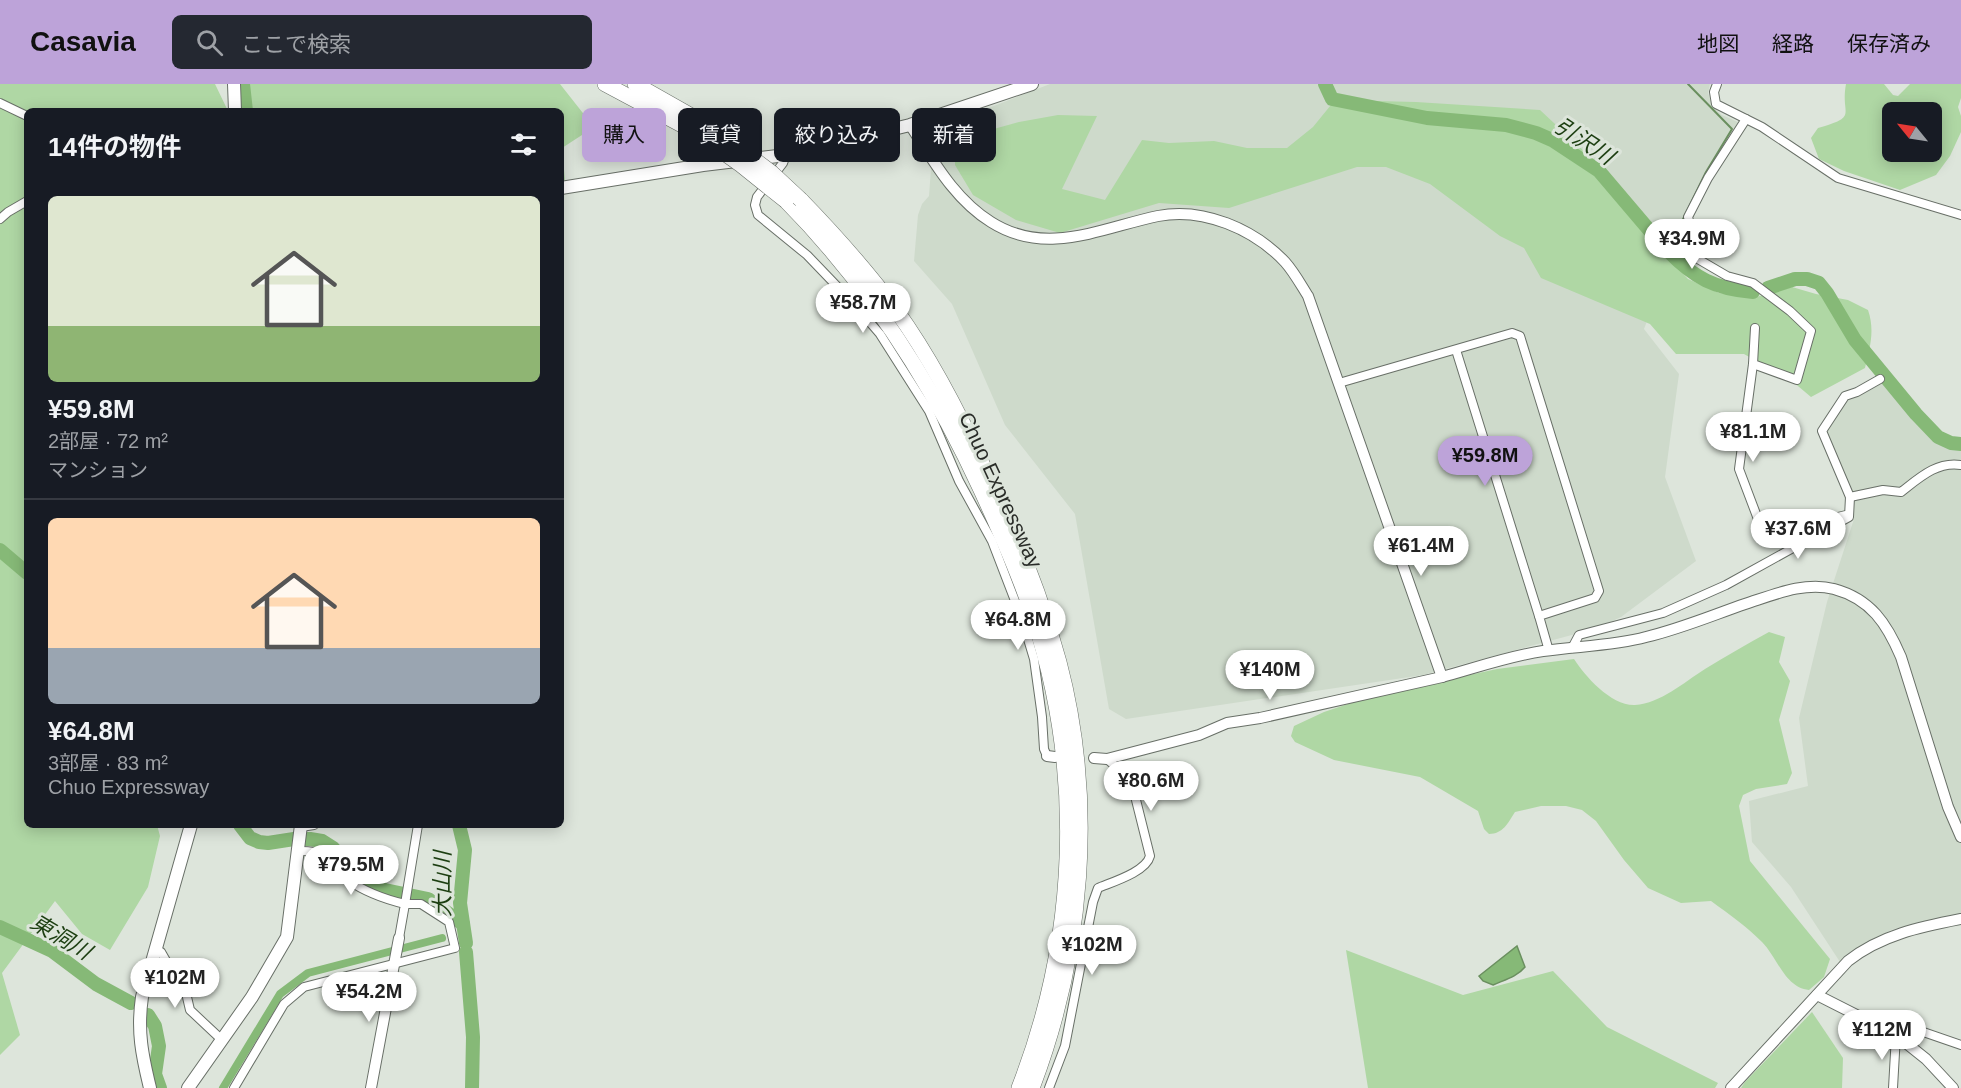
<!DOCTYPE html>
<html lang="ja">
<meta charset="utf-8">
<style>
:root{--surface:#171b24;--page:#242831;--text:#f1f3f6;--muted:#9ea1a6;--line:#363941;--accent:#bda3d9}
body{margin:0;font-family:Helvetica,"Noto Sans JP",sans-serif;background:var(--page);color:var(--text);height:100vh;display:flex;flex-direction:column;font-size:22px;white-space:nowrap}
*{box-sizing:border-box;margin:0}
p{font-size:20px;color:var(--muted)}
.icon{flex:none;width:33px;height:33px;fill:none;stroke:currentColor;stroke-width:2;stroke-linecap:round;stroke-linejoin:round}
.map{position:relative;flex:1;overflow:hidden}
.side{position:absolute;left:24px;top:24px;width:540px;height:720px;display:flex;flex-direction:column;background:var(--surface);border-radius:9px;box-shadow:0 3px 15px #0003}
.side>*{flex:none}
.hud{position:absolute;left:582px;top:24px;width:570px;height:54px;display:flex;gap:12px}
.needle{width:39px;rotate:300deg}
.fabs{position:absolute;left:1882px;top:18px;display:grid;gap:12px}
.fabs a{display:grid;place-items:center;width:60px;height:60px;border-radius:9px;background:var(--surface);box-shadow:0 3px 15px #0003;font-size:30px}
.price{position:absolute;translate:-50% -51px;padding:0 14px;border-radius:21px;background:#fff;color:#222;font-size:20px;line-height:39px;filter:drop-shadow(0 2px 3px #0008)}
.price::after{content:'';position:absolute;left:50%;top:36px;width:18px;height:14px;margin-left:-9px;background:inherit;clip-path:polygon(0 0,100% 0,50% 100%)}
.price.active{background:var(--accent);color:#111}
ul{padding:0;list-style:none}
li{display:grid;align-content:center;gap:12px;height:318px;padding:0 24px}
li+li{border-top:2px solid var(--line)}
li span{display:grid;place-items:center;height:186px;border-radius:9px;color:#555}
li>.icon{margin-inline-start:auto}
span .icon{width:108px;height:108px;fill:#fffc;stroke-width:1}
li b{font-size:26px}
h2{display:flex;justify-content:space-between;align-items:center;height:72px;padding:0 24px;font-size:26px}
.pill{padding:0 21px;border-radius:9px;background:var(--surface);box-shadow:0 3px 15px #0003;font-size:21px;line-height:54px}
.pill.active{background:var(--accent);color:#111}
header{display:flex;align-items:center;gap:36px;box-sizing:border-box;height:84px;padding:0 30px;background:var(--accent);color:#111}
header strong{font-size:28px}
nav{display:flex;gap:33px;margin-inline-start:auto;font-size:21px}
.search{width:420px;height:54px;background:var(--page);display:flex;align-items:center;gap:15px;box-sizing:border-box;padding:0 21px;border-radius:9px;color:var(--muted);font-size:22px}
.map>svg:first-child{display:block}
.built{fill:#cedacb}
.green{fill:#afd7a4;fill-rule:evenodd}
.water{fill:#86b977;stroke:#6a8f5f;stroke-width:1.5}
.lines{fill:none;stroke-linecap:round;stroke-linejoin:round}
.stream{stroke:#6a8f5f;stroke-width:2}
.canal{stroke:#86b977;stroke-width:8}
.river{stroke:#86b977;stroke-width:14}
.minor-casing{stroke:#686f67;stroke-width:10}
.tertiary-casing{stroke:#686f67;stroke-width:12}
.secondary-casing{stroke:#686f67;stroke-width:14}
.motorway-casing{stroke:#686f67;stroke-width:16}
.minor{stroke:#fff;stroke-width:8}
.tertiary{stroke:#fff;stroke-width:10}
.secondary{stroke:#fff;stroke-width:12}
.motorway{stroke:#fff;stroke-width:15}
.motorway-bridge-casing{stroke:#686f67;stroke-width:16;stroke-linecap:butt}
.motorway-bridge{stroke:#fff;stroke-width:15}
.labels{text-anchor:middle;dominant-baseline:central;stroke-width:6;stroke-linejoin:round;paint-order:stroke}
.street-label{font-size:21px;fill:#292c28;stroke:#dde5db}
.water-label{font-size:22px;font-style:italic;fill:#1c3e11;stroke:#dde5db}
</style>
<header>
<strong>Casavia</strong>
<div class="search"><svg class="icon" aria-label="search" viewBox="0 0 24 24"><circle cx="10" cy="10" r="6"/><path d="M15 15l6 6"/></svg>ここで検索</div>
<nav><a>地図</a><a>経路</a><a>保存済み</a></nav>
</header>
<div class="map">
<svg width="1961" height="1004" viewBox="0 0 1961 1004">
<rect width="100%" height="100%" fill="#dde5db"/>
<g class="built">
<polygon points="1050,0 1710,0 1708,9 1714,24 1722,31 1740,39 1688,129 1644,245 1679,290 1665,393 1696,477 1621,533 1598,544 1423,591 1126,635 1109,625 1075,430 1005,341 952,220 914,177 918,131 922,120 929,112 933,57 938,44"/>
<polygon points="1884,293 1930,349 1937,356 1948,360 1961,363 1961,830 1891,846 1864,861 1840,878 1791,803 1752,758 1749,717 1808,702 1799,634 1827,518 1854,435 1854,416 1825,346 1846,314 1859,310"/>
</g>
<g class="green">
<polygon points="0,0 215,0 228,27 27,27 27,741 157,741 160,752 148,803 110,866 82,850 55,817 2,889 20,951 0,971"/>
<polygon points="249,0 560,0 586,33 582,51 562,64 565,96 561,97 561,27 252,27"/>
<path d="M1846 0H1884L1893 11 1898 12 1910 0H1961V14L1958 23 1961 32V48L1950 72 1936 91 1900 106 1844 87 1819 75 1811 54 1818 44C1860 32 1840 32 1846 0ZM1893 28H1932V68H1893Z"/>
<path d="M1335 16 1416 18 1540 26 1598 80 1646 150 1688 195 1719 209 1756 213 1792 203 1816 210 1848 216 1868 226C1875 246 1870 264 1865 284L1811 313 1792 297 1744 270H1676L1650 240 1541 194 1524 164 1500 152 1430 100 1386 83H1357L1229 124 1159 119 1060 149 1016 136 973 111 955 81V64L965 53 1019 38 1058 31 1097 32 1062 105 1105 116 1142 56 1169 59 1214 57 1247 64H1287L1313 43Z"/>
<path d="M1769 548 1785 553 1779 578 1790 597 1779 636 1792 689 1787 700 1756 705 1743 711 1739 722 1750 777 1830 875 1824 893 1809 906C1785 904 1777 873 1762 858 1747 843 1729 830 1711 817L1681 819 1648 804 1624 776 1596 737 1582 726 1566 722H1541L1515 728C1508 739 1503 750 1489 750L1484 745 1478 727 1420 693 1334 676 1295 658 1291 652 1294 642 1324 628 1372 612 1497 585 1574 575C1585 592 1611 622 1635 621 1661 619 1683 599 1705 585 1726 572 1747 560 1769 548Z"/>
<polygon points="1346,866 1463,911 1553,887 1607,943 1718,999 1715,1004 1368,1004"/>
<polygon points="1812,928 1843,974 1842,1004 1741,1004 1745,998"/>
</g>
<path class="water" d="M1517 862 1525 883C1517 893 1504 896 1493 901L1483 897 1479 892Z"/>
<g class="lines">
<polyline class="stream" points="1669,164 1706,88 1732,45 1688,0"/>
<polyline class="canal" points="223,1004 280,910 308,889 442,854"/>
<g class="river">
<polyline points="243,0 246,27"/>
<path d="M1325 0 1332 15 1427 34 1506 41 1536 49 1552 56 1599 87 1650 147 1669 164 1668 167C1694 194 1715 205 1753 208"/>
<polyline points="1768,204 1795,195 1807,195 1819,199 1827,209 1855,256 1916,330 1938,353 1951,359 1961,360"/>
<polyline points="0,466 27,489"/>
<polyline points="240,741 250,754 259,758 268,759 294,755 310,755 322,757 333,764 360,794 385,806 428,815 463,840"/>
<polyline points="459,741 465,766 460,819 466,859"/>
<polyline points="0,843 52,867 96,900 131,919"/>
<polyline points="466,868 473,953 472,1004"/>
<polyline points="148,931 155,942 159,962 155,990 160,1004"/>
</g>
<g class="minor-casing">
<g id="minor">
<polyline points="1717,0 1714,8 1716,20 1762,43 1838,94 1961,131"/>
<polyline points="0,19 27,32"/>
<path d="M1746 35 1708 94 1688 133C1692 143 1682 149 1681 159L1686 168 1727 192 1753 199 1790 227 1811 247 1797 296 1753 280"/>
<polyline points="786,71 783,79 757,113 755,121 758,131 807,171 855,221 880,250 929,327 959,397 992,457 1022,535 1034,575 1042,633 1044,665 1047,672"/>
<polyline points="0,135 8,128 27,117"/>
<polyline points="1755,244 1753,280 1739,385 1764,451 1846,431"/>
<polyline points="1456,266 1539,532"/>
<polyline points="1339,299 1512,249 1520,252 1599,507 1595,514 1539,532 1549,567"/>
<path d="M1850 413 1883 406 1901 408C1919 394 1937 377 1961 381"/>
<polyline points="1572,564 1579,551 1663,529 1726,501 1849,433 1850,413 1822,347 1845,312 1857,308 1880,295"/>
<polyline points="301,743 314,741"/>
<path d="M298 767C332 766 326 778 348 796 365 808 384 815 405 820L399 854"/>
<polyline points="155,865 161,868 173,889 183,896 190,926 222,956"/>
<polyline points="234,1004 284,920 304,903 455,864 449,838 421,820 405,820 418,741"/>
<path d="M1049 1004 1065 962 1093 818 1098 804C1112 798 1146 788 1150 772L1131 696 1107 675"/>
<polyline points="1893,1004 1896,951 1903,941 1961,961"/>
</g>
</g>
<g class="tertiary-casing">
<g id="tertiary">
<path d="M910 41C933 76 954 115 991 138 1046 173 1101 144 1158 132 1203 123 1254 145 1285 178 1294 188 1301 201 1308 212L1442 593C1475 584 1509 572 1543 567 1577 562 1613 562 1646 553 1680 545 1713 531 1745 520 1773 511 1805 497 1834 505 1871 515 1887 540 1901 573L1948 723 1961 753"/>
<polyline points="1047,672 1055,673"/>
<polyline points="1094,674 1107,675 1199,651 1227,639 1260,634 1442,593"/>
<polyline points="1817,911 1896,951 1926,975 1953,1004"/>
<polyline points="371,1004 399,854"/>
<path d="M1731 1004 1848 877C1881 851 1920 843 1961 835"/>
</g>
</g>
<g class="secondary-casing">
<g id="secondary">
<polyline points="234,0 235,27"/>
<polyline points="561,104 703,81 786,71 910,41 1032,0"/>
<path d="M150 1004C142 971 137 947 142 913L191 741"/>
<polyline points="188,1004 252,913 287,853 301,741"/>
</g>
</g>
<g class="motorway-casing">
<g id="motorway">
<polyline points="605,0 693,47"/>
<polyline points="635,0 711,43"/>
<path d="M801 116C835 151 867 187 896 226 930 273 962 335 986 388 1016 449 1041 512 1059 578 1096 718 1083 870 1032 1004"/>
<path d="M786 117C869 201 932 299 981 406 1000 447 1019 489 1033 532 1084 687 1078 852 1019 1004"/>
</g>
</g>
<use href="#minor" class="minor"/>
<use href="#tertiary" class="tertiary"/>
<use href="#secondary" class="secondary"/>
<use href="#motorway" class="motorway"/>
<g class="motorway-bridge-casing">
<g id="motorway-bridge">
<polyline points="711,43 772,89 801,116"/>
<polyline points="693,47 741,81 786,117"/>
</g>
</g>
<use href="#motorway-bridge" class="motorway-bridge"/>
</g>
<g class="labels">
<g class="street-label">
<text transform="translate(1001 406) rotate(65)">Chuo Expressway</text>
</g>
<g class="water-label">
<text transform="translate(1584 57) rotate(33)">引沢川</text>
<text transform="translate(442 800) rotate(-90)">大山川</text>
<text transform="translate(61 853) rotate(31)">東洞川</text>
</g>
</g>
</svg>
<div class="fabs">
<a><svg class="needle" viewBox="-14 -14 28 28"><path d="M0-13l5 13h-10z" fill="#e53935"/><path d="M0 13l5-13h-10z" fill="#9ea1a6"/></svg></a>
</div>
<b class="price" style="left:1692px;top:186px">¥34.9M</b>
<b class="price" style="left:863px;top:250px">¥58.7M</b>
<b class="price" style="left:1753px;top:379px">¥81.1M</b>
<b class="price active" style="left:1485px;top:403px">¥59.8M</b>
<b class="price" style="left:1798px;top:476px">¥37.6M</b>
<b class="price" style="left:1421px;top:493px">¥61.4M</b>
<b class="price" style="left:1018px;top:567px">¥64.8M</b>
<b class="price" style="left:1270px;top:617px">¥140M</b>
<b class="price" style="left:1151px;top:728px">¥80.6M</b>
<b class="price" style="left:351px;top:812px">¥79.5M</b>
<b class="price" style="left:1092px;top:892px">¥102M</b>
<b class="price" style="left:175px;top:925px">¥102M</b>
<b class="price" style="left:369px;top:939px">¥54.2M</b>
<b class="price" style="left:1882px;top:977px">¥112M</b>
<div class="hud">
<a class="pill active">購入</a>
<a class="pill">賃貸</a>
<a class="pill">絞り込み</a>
<a class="pill">新着</a>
</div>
<section class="side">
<h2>14件の物件<svg class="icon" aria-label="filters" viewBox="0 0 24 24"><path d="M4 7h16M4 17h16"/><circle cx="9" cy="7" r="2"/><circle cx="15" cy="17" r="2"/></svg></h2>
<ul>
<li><span style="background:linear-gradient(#dfe7d0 70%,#8fb573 0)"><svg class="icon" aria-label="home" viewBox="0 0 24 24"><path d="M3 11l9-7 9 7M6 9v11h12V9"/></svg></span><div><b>¥59.8M</b><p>2部屋 · 72 m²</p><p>マンション</p></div></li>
<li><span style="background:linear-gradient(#ffd9b3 70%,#9aa5b1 0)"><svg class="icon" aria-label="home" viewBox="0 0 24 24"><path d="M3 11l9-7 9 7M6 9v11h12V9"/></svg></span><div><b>¥64.8M</b><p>3部屋 · 83 m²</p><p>Chuo Expressway</p></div></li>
</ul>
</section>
</div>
